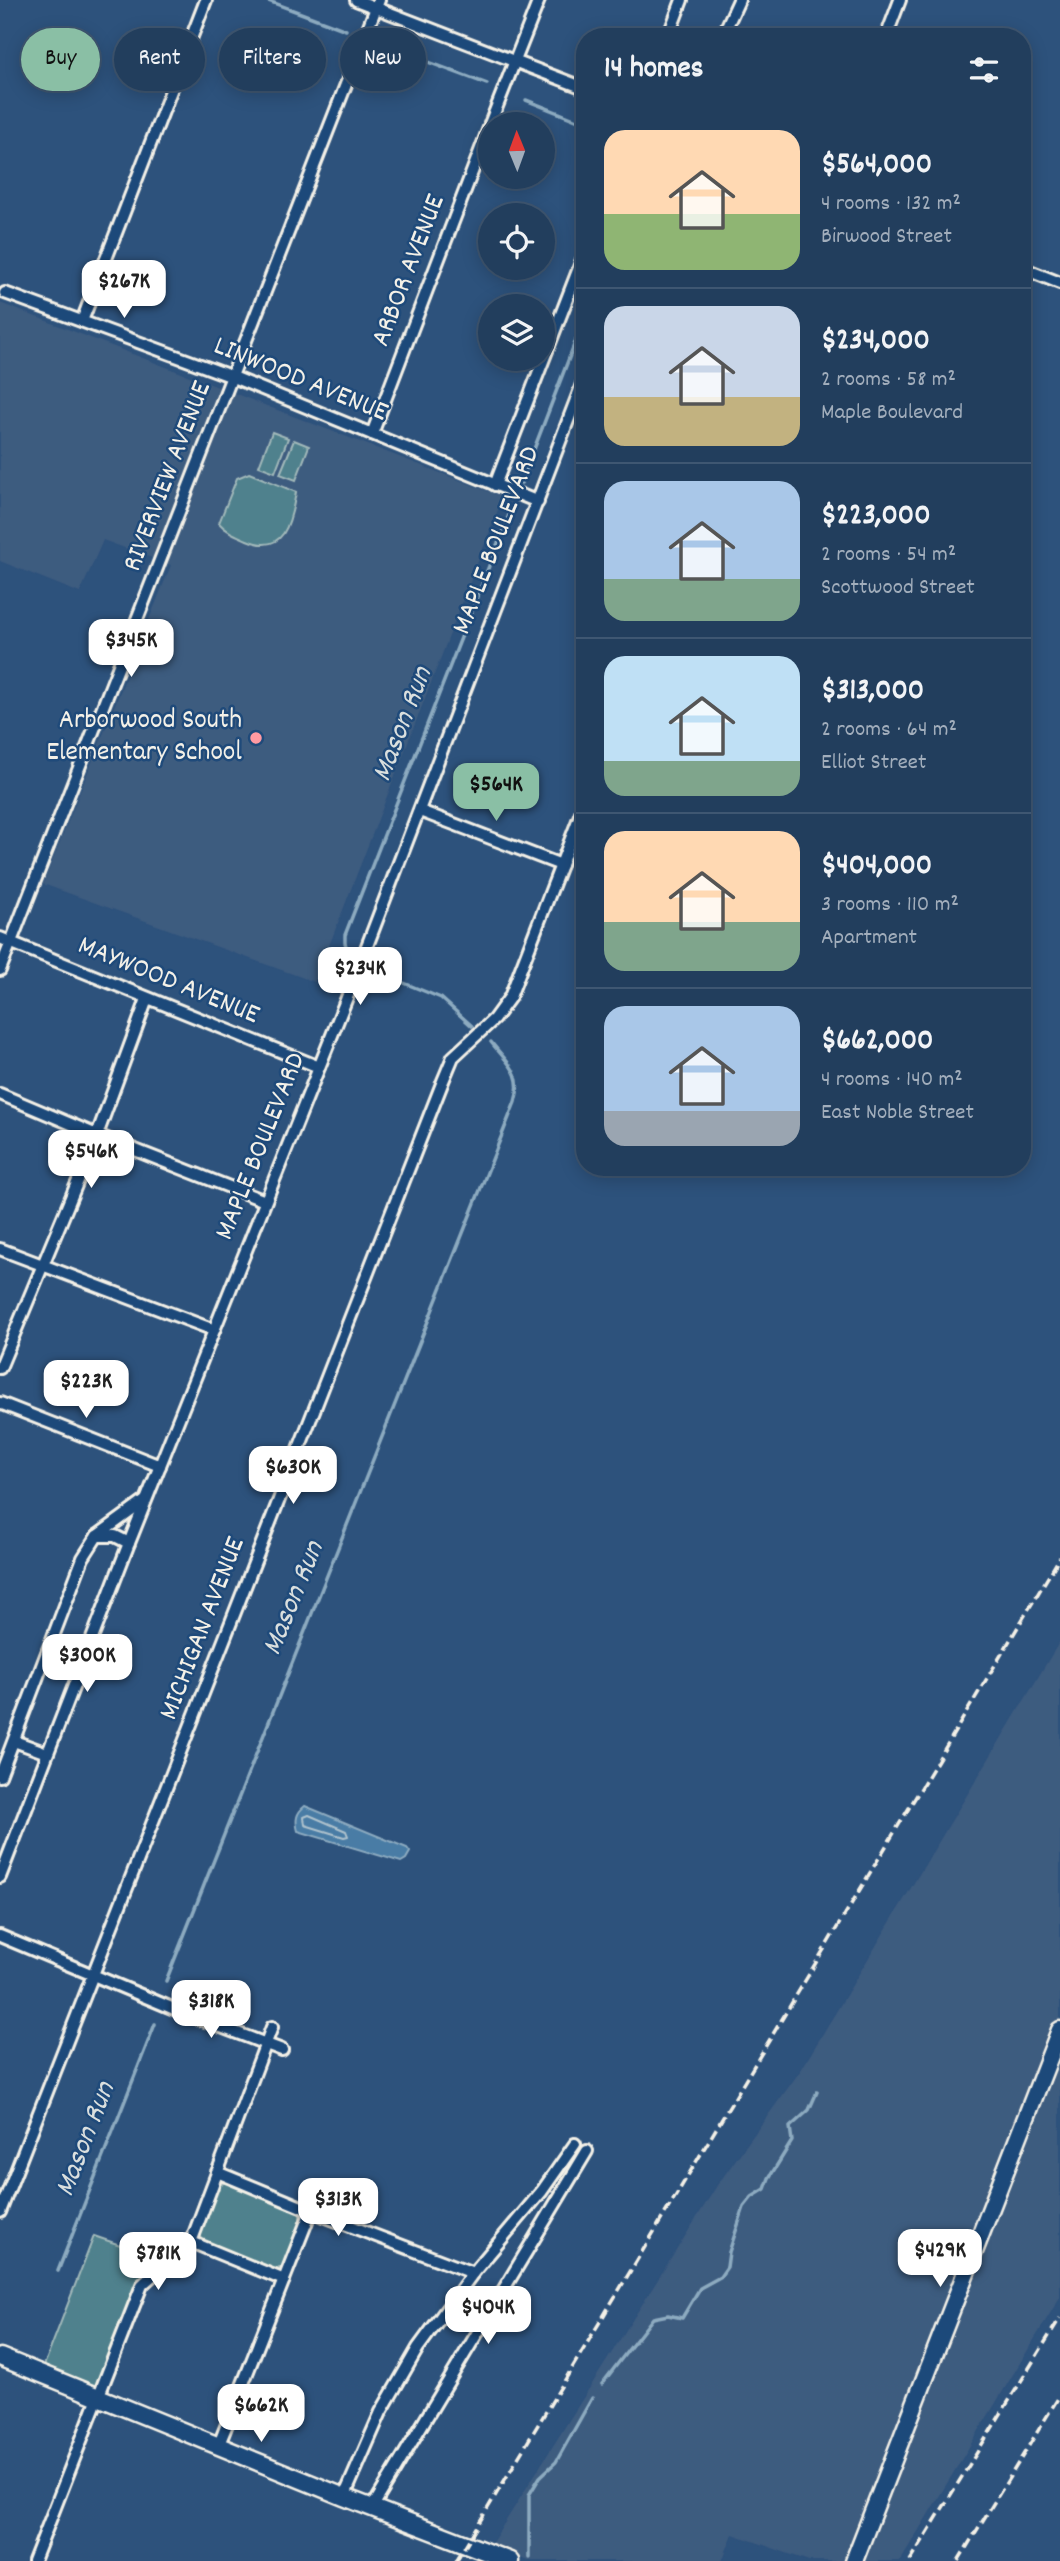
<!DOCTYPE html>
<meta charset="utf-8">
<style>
:root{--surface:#223e5d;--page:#2a4563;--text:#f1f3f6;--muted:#a2aebc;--line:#3f5772;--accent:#8abfa5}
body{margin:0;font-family:Dekko,sans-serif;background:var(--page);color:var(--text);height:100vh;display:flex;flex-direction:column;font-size:26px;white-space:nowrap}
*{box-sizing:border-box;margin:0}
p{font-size:23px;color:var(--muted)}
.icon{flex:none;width:38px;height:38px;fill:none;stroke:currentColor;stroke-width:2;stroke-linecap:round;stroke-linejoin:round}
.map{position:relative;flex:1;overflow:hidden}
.details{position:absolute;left:576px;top:28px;width:455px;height:1148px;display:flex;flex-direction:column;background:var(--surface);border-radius:28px;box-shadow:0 4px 18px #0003,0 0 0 2px var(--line)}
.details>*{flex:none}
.top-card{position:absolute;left:21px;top:28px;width:450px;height:63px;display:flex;gap:14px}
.needle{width:46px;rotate:359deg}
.tools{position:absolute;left:478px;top:112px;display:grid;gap:14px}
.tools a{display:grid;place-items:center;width:77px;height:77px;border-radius:50%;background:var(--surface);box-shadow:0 4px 18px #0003,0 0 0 2px var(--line);font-size:35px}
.price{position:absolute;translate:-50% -60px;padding:0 16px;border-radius:14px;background:#fff;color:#222;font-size:23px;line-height:46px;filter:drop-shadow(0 2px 4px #0008)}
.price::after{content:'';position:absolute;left:50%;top:42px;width:21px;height:16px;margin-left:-10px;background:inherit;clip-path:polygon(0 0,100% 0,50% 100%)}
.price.active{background:var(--accent);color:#111}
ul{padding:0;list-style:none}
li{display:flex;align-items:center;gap:21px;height:175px;padding:0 28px}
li+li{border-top:2px solid var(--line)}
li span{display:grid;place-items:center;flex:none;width:196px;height:140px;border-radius:21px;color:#555}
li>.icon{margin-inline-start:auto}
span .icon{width:84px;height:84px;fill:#fffc;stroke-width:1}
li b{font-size:30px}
h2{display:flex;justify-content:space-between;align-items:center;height:84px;padding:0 28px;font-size:30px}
.tag{padding:0 24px;border-radius:32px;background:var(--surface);box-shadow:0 4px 18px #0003,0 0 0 2px var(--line);font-size:24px;line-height:63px}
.tag.active{background:var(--accent);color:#111}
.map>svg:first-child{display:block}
.built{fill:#3e5b7f}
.green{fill:#50818d;stroke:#a2b9ba;stroke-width:2}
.water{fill:#487ca5;stroke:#8dabc0;stroke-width:2}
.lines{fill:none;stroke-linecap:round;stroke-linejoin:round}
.shore{stroke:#afc2cd;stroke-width:2}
.stream{stroke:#8dabc0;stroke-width:3.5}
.street-casing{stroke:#f4f1e8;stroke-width:16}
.secondary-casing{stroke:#f4f1e8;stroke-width:21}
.street{stroke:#1f4a7a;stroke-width:10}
.secondary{stroke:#1f4a7a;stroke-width:16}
.rail{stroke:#f4f1e8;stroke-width:3.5;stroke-dasharray:10 5;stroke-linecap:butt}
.poi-dot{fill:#ff9aa2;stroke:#1f4a7a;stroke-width:2.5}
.labels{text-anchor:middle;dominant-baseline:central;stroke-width:5;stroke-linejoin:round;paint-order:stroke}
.street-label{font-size:28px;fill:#f4f1e8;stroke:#1f4a7a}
.poi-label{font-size:28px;fill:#f4f1e8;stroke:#1f4a7a;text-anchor:end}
.water-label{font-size:30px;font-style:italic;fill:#dadfde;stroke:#1f4a7a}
</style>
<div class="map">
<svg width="1060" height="2561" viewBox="0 0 1060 2561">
<rect width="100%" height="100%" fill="#2d527c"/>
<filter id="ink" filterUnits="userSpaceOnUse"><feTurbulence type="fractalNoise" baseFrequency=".0143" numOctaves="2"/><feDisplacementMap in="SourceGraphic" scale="14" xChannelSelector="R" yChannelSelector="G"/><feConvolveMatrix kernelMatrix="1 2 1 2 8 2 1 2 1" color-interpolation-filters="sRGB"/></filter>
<g filter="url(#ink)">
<g class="built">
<polygon points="0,303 503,497 315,982 43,884 171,565 103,540 80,593 0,561"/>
<polygon points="1060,1641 1060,2297 900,2561 809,2561 733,2534 722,2561 528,2561 490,2546 718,2184 801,2070"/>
</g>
<g class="green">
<polygon points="272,432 288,438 275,472 259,466"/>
<polygon points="294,440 309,446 296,480 280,474"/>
<path d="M249 473 296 492C291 522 284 556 247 540 236 535 227 532 219 523L237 478Z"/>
<polygon points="227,2181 296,2208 300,2212 300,2223 285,2264 280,2268 269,2269 204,2243 199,2233 215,2188"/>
<polygon points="94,2236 167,2261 153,2272 96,2387 87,2389 42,2371"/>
</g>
<path class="water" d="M305 1806 407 1848 410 1852 406 1859 401 1862 298 1831C295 1820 296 1813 305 1806Z"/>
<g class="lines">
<polygon class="shore" points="309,1815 346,1831 348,1836 344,1837 305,1825 304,1817"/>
<g class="stream">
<polyline points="266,0 346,30"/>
<polyline points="380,44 487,84"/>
<polyline points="526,100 584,123"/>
<polyline points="521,483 584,319"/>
<polyline points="351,959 345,943 345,935 512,507"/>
<polyline points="372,970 441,998 472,1026"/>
<path d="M166 1981 515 1102C524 1073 508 1064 491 1042"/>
<polyline points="58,2271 155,2024"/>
<polyline points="602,2384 653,2318 668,2315 682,2318 700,2288 720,2277 727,2267 729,2252 744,2207 752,2197 765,2189 769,2178 792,2141 790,2127 809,2110 817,2092"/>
<polyline points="529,2558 529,2495 540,2477 556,2462 592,2398"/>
</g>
<g class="street-casing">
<g id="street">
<polyline points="356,0 584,88"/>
<polyline points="668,37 682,0"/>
<polyline points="722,37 739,0"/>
<polyline points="886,37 900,0"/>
<polyline points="490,124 539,0"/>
<polyline points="1022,268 1060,283"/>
<polyline points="5,293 233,377 538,502"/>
<polyline points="82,321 206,0"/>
<polyline points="372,434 490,125"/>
<polyline points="495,485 584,255"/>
<polyline points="420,811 561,865"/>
<polyline points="0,938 319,1067"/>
<polyline points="0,970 379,0"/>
<polyline points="0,1094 97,1135 265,1201"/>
<polyline points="0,1249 214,1330"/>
<polyline points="0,1368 97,1135 147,999"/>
<polyline points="0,1403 160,1466"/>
<polyline points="97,1536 115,1536 129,1543"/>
<polyline points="14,1741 47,1753"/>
<polyline points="0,1776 83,1558 97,1536 145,1501"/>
<polyline points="0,1877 129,1543 354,980 584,379"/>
<polyline points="0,1936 179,2011 282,2050"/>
<polyline points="217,2172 311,2211 473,2273"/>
<polyline points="0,2212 443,1081 453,1057 494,1019 510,997 584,805"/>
<polyline points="191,2242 284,2280"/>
<polyline points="218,2447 311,2211"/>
<polyline points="344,2497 381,2412 418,2348 473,2273 542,2191 575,2144"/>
<polyline points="372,2508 587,2151"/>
<path d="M34 2561 142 2285C158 2269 176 2259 191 2242L272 2027"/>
</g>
</g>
<g class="secondary-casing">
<g id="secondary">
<polyline points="0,2357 344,2497 510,2561"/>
<polyline points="854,2561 1060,2030"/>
</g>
</g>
<use href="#street" class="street"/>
<use href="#secondary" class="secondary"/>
<g class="rail">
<polyline points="456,2561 1060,1557"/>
<polyline points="910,2561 1060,2318"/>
<polyline points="958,2561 1060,2395"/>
</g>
</g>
</g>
<circle class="poi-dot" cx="256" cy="738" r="7"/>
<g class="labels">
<g class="street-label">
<text transform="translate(410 271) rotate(-69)">ARBOR AVENUE</text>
<text transform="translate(300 381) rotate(22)">LINWOOD AVENUE</text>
<text transform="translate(169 477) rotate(-69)">RIVERVIEW AVENUE</text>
<text transform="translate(498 541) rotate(-69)">MAPLE BOULEVARD</text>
<text transform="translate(168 982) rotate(22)">MAYWOOD AVENUE</text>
<text transform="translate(262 1147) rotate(-68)">MAPLE BOULEVARD</text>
<text transform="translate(204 1629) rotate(-69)">MICHIGAN AVENUE</text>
</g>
<g class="poi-label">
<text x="242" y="722">Arborwood South<tspan x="242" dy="32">Elementary School</tspan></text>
</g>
<g class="water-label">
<text transform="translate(404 725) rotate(-69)">Mason Run</text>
<text transform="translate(295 1599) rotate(-68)">Mason Run</text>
<text transform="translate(87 2140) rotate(-69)">Mason Run</text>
</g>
</g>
</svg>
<div class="tools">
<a><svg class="needle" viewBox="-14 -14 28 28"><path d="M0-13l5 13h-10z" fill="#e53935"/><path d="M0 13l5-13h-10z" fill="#a2aebc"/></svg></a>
<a><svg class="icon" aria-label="locate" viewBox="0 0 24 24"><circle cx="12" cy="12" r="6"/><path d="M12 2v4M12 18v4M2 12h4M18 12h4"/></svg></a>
<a><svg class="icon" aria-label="layers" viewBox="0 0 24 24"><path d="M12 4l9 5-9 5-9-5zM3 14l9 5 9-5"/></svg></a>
</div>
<b class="price" style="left:124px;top:320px">$267K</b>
<b class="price" style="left:131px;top:679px">$345K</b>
<b class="price active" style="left:496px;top:823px">$564K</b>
<b class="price" style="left:360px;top:1007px">$234K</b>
<b class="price" style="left:91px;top:1190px">$546K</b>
<b class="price" style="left:86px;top:1420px">$223K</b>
<b class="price" style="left:293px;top:1506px">$630K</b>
<b class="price" style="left:87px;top:1694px">$300K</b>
<b class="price" style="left:211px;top:2040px">$318K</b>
<b class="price" style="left:338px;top:2238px">$313K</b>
<b class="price" style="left:940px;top:2289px">$429K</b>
<b class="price" style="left:158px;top:2292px">$781K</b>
<b class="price" style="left:488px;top:2346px">$404K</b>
<b class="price" style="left:261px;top:2444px">$662K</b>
<div class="top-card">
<a class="tag active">Buy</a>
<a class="tag">Rent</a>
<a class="tag">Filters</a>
<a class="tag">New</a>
</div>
<section class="details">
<h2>14 homes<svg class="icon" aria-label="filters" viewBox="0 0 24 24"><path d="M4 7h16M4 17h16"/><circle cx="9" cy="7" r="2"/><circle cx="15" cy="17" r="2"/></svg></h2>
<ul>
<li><span style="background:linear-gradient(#ffd9b3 60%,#8fb573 0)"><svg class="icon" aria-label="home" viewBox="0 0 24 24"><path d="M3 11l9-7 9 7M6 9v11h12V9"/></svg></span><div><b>$564,000</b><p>4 rooms · 132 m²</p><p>Birwood Street</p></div></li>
<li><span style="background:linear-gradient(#c9d6e8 65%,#c2b280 0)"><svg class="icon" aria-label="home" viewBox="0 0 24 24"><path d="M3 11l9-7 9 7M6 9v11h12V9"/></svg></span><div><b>$234,000</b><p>2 rooms · 58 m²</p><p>Maple Boulevard</p></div></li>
<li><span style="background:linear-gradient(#a9c7e8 70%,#7fa58c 0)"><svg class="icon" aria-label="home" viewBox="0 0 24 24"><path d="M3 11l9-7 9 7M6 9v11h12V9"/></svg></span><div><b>$223,000</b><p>2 rooms · 54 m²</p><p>Scottwood Street</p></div></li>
<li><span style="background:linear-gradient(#bfe0f5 75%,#7fa58c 0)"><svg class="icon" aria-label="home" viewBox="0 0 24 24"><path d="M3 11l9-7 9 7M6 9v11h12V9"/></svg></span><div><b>$313,000</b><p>2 rooms · 64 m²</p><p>Elliot Street</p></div></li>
<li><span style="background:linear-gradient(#ffd9b3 65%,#7fa58c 0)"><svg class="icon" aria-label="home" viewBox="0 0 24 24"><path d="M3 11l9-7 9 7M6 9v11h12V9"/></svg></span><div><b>$404,000</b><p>3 rooms · 110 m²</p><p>Apartment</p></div></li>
<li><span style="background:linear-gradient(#a9c7e8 75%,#9aa5b1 0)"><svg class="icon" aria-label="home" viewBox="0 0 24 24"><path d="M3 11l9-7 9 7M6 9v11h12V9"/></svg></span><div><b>$662,000</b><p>4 rooms · 140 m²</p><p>East Noble Street</p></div></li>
</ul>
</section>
</div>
